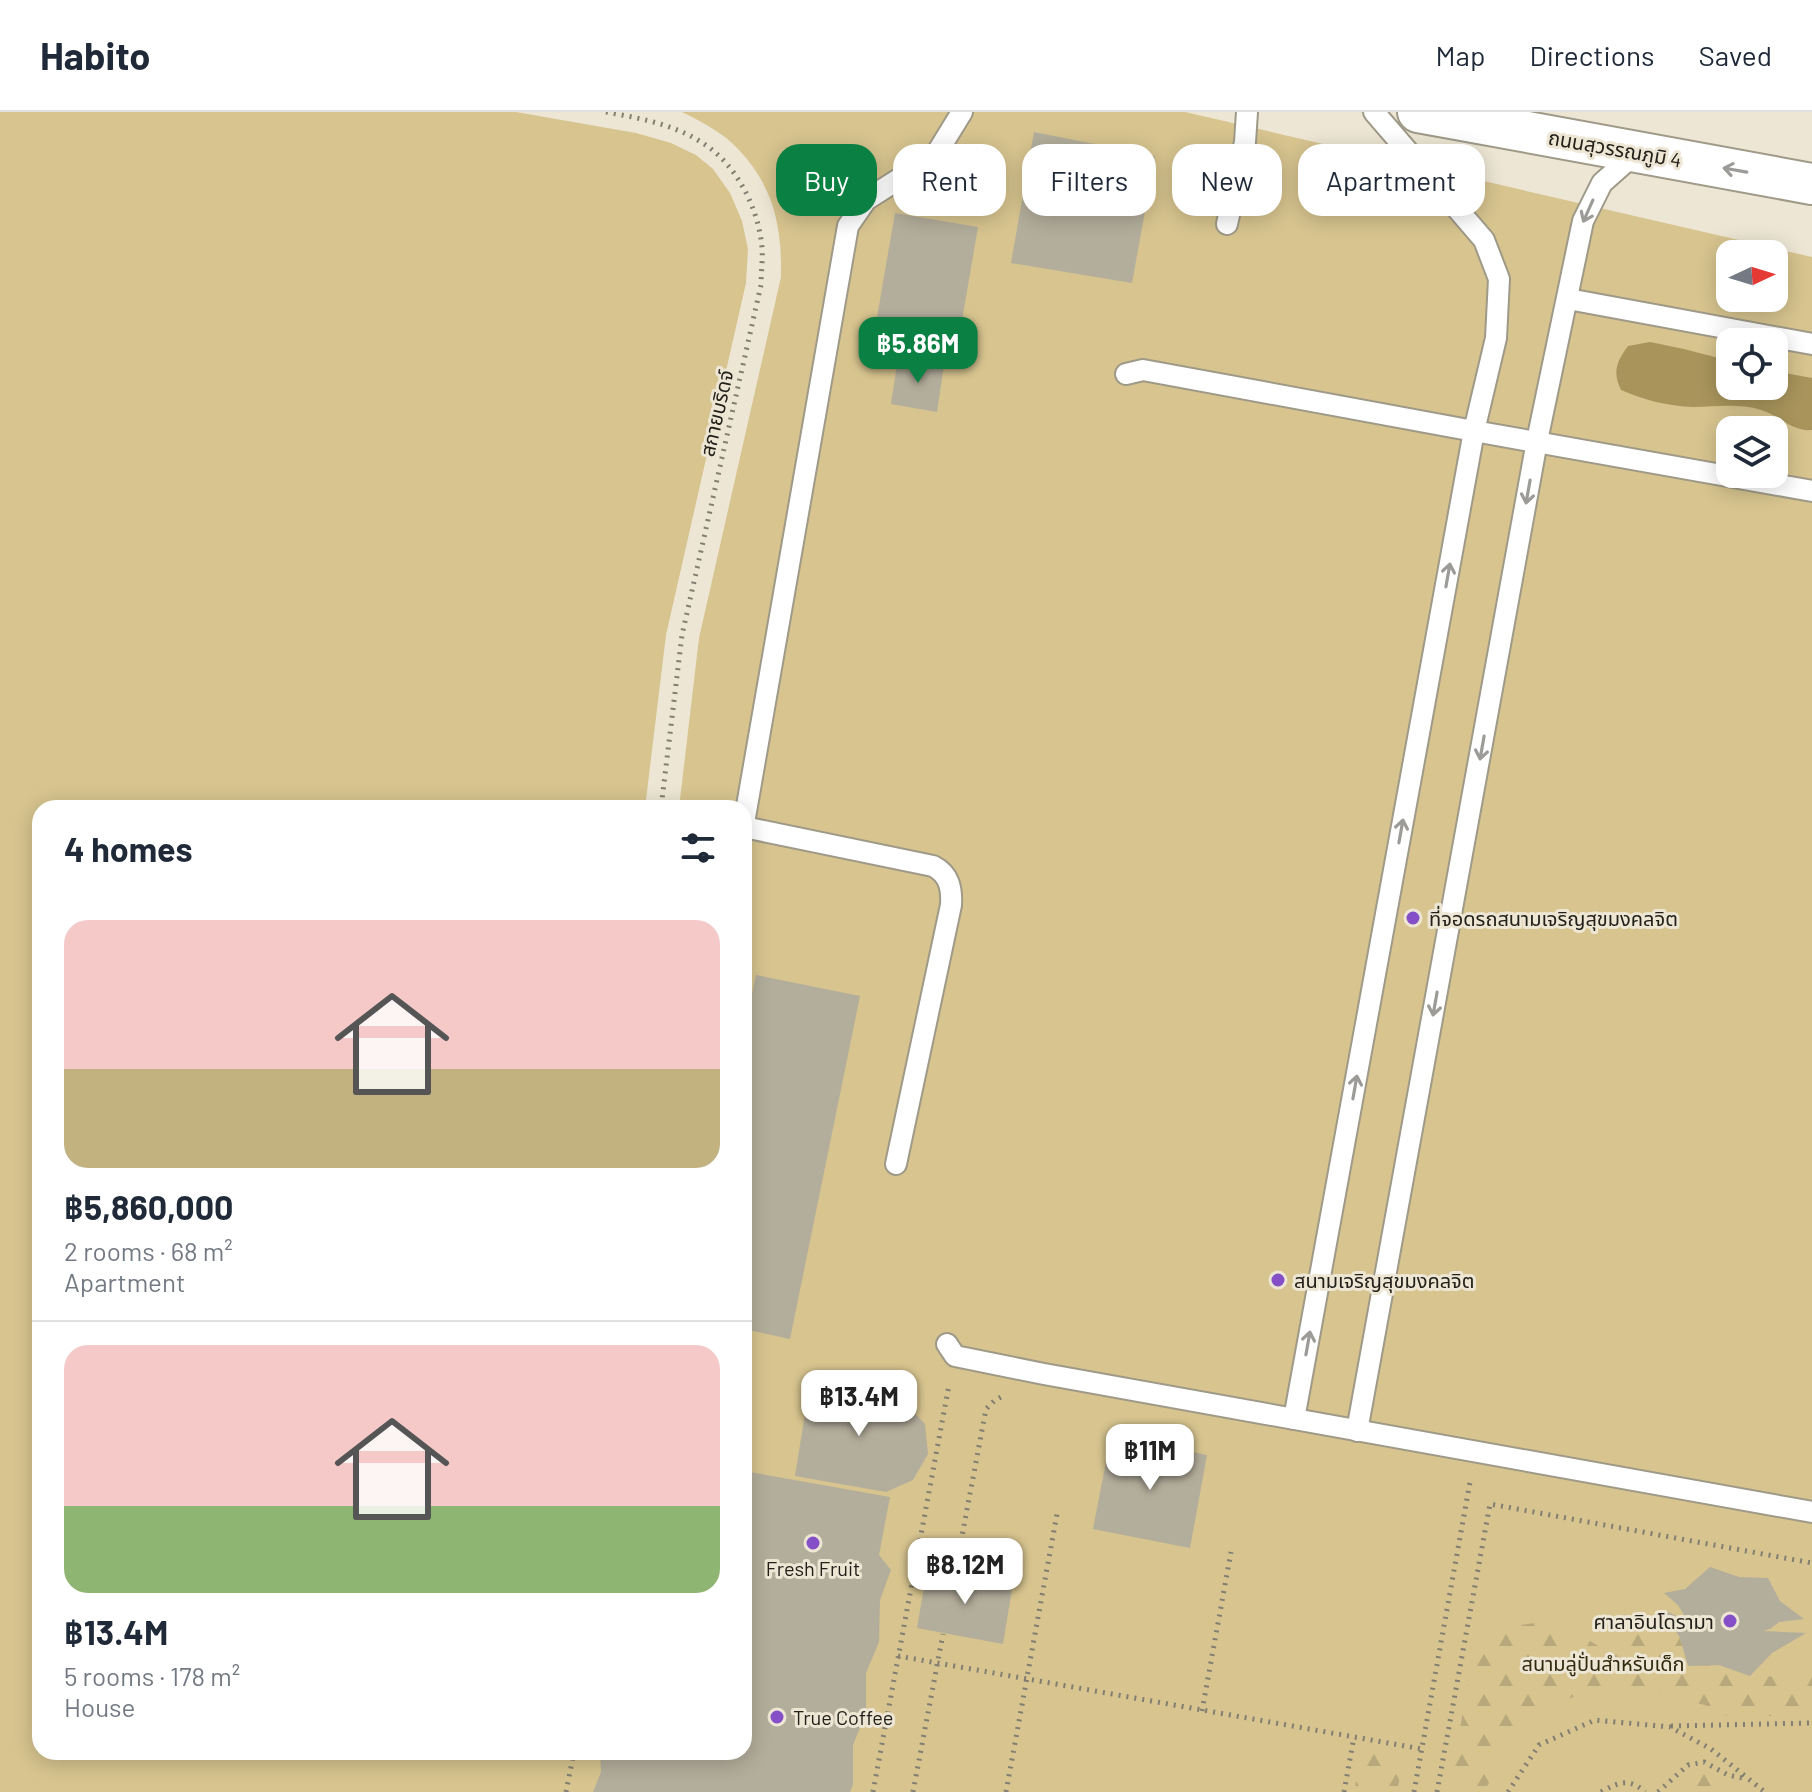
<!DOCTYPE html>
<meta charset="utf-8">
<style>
:root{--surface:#fff;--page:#f6f6f7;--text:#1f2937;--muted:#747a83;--line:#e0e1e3;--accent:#0b8043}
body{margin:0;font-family:Barlow,"Noto Sans Thai",sans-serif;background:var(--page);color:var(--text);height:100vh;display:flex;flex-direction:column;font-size:30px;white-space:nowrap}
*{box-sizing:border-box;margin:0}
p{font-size:26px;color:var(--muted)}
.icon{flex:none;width:44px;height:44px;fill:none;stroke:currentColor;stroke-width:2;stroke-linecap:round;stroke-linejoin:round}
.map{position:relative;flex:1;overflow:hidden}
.sheet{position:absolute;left:32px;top:688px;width:720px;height:960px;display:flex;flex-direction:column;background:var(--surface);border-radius:24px;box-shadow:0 4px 20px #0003}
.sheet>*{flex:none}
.guide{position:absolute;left:776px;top:32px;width:760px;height:72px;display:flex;gap:16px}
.needle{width:52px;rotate:86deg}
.buttons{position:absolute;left:1716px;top:128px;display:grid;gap:16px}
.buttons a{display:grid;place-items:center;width:72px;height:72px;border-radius:16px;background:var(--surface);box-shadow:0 4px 20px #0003;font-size:40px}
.price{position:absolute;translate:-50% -68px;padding:0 18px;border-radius:16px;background:#fff;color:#222;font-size:26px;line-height:52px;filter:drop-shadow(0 2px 4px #0008)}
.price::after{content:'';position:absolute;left:50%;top:48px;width:24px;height:18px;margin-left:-12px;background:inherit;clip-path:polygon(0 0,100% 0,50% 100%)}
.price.current{background:var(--accent);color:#fff}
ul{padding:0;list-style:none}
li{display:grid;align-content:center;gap:16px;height:424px;padding:0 32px}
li+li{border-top:2px solid var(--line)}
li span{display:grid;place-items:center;height:248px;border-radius:24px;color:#555}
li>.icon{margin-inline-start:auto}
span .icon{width:144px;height:144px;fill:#fffc;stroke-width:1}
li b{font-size:34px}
h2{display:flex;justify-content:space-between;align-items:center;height:96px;padding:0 32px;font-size:34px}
.tag{padding:0 28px;border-radius:24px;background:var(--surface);box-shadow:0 4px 20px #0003;font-size:28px;line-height:72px}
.tag.current{background:var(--accent);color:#fff}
header{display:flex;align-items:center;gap:48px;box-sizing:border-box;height:112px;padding:0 40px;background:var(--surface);border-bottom:2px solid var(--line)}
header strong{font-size:38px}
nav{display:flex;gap:44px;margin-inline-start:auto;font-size:28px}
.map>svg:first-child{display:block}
.green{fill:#d7c48f;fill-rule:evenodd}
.forest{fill:url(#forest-firs)}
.water{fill:#a9955c}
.building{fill:#b3ad9b}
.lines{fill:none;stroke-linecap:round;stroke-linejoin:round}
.service-casing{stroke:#9f9a88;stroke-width:24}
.minor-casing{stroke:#9f9a88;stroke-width:44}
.path{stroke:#827e71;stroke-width:5;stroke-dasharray:2 6;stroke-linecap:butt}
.service{stroke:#fff;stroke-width:20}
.minor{stroke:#fff;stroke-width:40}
.oneway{stroke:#9c9b98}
.poi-dot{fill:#8550c7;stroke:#ede6d4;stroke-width:3}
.labels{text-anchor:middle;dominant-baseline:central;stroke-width:6;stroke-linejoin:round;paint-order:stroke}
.street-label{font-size:20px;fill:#222019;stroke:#ede6d4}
.poi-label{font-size:20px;fill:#222019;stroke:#ede6d4;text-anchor:start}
.park-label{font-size:20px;fill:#31280d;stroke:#ede6d4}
</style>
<header>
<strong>Habito</strong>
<nav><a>Map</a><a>Directions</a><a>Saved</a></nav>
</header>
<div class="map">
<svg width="1812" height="1680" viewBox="0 0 1812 1680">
<defs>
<pattern id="forest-firs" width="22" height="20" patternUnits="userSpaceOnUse" patternTransform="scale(2)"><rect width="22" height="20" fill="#d7c48f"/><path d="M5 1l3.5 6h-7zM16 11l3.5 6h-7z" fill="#b8a87b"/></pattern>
</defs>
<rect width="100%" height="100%" fill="#ede6d4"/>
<path class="green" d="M0 0H516L636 21 671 31 696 43 713 57 730 81 742 109 748 137 746 171 666 523 645 696H40V1640H744V696H679L699 526 781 165C782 116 774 75 739 38 724 21 702 10 682 0H1185L1812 145V1680H0ZM1730 142H1774V186H1730ZM1730 230H1774V274H1730ZM1730 318H1774V362H1730Z"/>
<g class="forest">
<polygon points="1556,1508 1603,1537 1625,1525 1652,1517 1680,1526 1688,1554 1719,1553 1750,1564 1812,1565 1812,1603 1729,1605 1705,1593 1635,1577 1585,1580 1537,1600 1502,1646 1484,1680 1448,1680 1476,1531 1506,1515"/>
<polygon points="1362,1635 1404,1643 1397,1680 1354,1680"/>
<polygon points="1693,1659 1708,1661 1734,1680 1672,1680"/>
</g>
<path class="water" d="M1650 230 1684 237 1730 249V274H1774V259L1812 266V318C1792 320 1779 303 1761 298 1738 291 1717 295 1693 295 1667 294 1644 288 1621 278 1612 260 1617 249 1628 234Z"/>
<g class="building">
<polygon points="1034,20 1155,44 1132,171 1011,151"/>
<polygon points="895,101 978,115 959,226 876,211"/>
<polygon points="898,246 944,253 937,300 891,292"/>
<polygon points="756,863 860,884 790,1227 744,1217 744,920"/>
<polygon points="811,1264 876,1276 875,1284 904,1290 925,1312 928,1342 913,1368 886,1380 795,1364"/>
<polygon points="1111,1324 1207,1343 1190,1436 1093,1417"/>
<polygon points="744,1359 890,1385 879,1443 891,1458 880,1488 879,1530 866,1561 866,1601 853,1633 853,1673 850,1680 593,1680 601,1660 600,1640 744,1640"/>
<polygon points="1710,1455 1739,1465 1768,1466 1780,1489 1804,1507 1779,1510 1770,1517 1763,1519 1806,1521 1772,1541 1750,1564 1719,1553 1688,1554 1680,1526 1663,1498 1679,1505 1700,1506 1684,1503 1678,1493 1664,1481 1685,1477"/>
<polygon points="927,1457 1013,1471 1003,1532 917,1516"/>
</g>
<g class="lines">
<g class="service-casing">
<g id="service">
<polyline points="1227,112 1245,30 1247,0"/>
<polyline points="1568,187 1812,232"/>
<polyline points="1126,262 1143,258 1474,319 1812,379"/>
<polyline points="744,711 848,114 866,88 935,44 962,0"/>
<path d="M744 715 933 754C949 762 952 776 951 793L896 1052"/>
<polyline points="947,1232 955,1244 1044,1262 1812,1400"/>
<polyline points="1294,1307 1474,319 1496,226 1499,167 1484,128 1374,0"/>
<polyline points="1357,1319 1537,329 1583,109 1602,71 1637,40"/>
</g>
</g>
<g class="minor-casing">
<polyline id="minor" points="1418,0 1812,72"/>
</g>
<g class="path">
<path d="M606 0C638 6 673 12 701 30 736 51 758 95 762 135 763 147 761 160 761 173L682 523 661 696"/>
<polyline points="955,1461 986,1297 994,1289 1001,1285"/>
<polyline points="898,1544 1422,1637"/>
<polyline points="1202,1599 1231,1440"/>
<polyline points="1671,1614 1812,1611"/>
<polyline points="566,1680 574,1640"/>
<polyline points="873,1680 949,1273"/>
<polyline points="913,1680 943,1522"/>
<polyline points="1006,1680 1057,1402"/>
<polyline points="1344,1680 1354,1625"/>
<polyline points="1414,1680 1470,1370"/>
<polyline points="1437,1680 1490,1392 1812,1451"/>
<polyline points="1508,1680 1539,1633 1595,1608 1670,1615 1711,1637 1765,1680"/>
<path d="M1601 1680C1617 1671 1629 1665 1645 1680"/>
<polyline points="1658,1680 1688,1653 1704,1650 1728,1663 1747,1667"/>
</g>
<use href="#service" class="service"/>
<use href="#minor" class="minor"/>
</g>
<defs><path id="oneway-shaft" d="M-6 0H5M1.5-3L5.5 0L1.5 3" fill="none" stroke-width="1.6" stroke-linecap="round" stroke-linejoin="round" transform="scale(2)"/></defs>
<g class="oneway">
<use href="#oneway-shaft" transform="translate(1735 58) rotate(-170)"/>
<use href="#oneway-shaft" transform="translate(1588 99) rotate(114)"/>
<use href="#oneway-shaft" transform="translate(1528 380) rotate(100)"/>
<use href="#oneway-shaft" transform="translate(1448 463) rotate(-80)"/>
<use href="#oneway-shaft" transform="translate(1482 636) rotate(100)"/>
<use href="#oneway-shaft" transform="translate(1401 719) rotate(-80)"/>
<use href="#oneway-shaft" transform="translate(1435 892) rotate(100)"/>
<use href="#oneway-shaft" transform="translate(1355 975) rotate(-80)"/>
<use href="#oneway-shaft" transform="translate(1308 1231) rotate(-80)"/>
</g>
<g class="poi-dot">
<circle cx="1413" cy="806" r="8"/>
<circle cx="1278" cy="1168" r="8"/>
<circle cx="813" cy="1431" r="8"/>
<circle cx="1730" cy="1509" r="8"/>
<circle cx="777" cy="1605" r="8"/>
</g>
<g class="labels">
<g class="street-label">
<text transform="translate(1615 36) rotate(10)">ถนนสุวรรณภูมิ 4</text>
<text transform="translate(716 301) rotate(-77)">สกายบริดจ์</text>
</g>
<g class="poi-label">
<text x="1429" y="806">ที่จอดรถสนามเจริญสุขมงคลจิต</text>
<text x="1294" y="1168">สนามเจริญสุขมงคลจิต</text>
<text x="813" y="1456" text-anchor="middle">Fresh Fruit</text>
<text x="1714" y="1509" text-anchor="end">ศาลาอินโดรามา</text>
<text x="793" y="1605">True Coffee</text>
</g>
<g class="park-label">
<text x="1603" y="1551">สนามลู่ปั่นสำหรับเด็ก</text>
</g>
</g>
</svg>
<div class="buttons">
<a><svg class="needle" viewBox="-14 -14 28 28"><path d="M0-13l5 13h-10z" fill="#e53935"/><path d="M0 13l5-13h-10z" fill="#747a83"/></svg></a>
<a><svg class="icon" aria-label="locate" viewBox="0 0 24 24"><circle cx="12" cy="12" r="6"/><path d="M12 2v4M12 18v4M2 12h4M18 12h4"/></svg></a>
<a><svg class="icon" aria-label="layers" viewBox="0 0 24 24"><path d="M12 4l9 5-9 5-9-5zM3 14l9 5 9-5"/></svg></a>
</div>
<b class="price current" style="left:918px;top:273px">฿5.86M</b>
<b class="price" style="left:859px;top:1326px">฿13.4M</b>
<b class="price" style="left:1150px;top:1380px">฿11M</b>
<b class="price" style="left:965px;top:1494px">฿8.12M</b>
<div class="guide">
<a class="tag current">Buy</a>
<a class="tag">Rent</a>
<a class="tag">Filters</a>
<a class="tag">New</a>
<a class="tag">Apartment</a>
</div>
<section class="sheet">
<h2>4 homes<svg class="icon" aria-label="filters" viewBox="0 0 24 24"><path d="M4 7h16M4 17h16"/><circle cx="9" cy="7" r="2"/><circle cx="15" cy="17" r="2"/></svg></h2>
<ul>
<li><span style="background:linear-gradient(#f6c9c9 60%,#c2b280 0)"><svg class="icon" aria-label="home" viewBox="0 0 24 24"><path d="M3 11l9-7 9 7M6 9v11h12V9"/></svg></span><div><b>฿5,860,000</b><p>2 rooms · 68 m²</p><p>Apartment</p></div></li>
<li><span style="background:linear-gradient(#f6c9c9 65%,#8fb573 0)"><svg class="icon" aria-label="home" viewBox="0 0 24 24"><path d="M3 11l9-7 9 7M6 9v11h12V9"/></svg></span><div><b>฿13.4M</b><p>5 rooms · 178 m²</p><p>House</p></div></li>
</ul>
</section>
</div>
